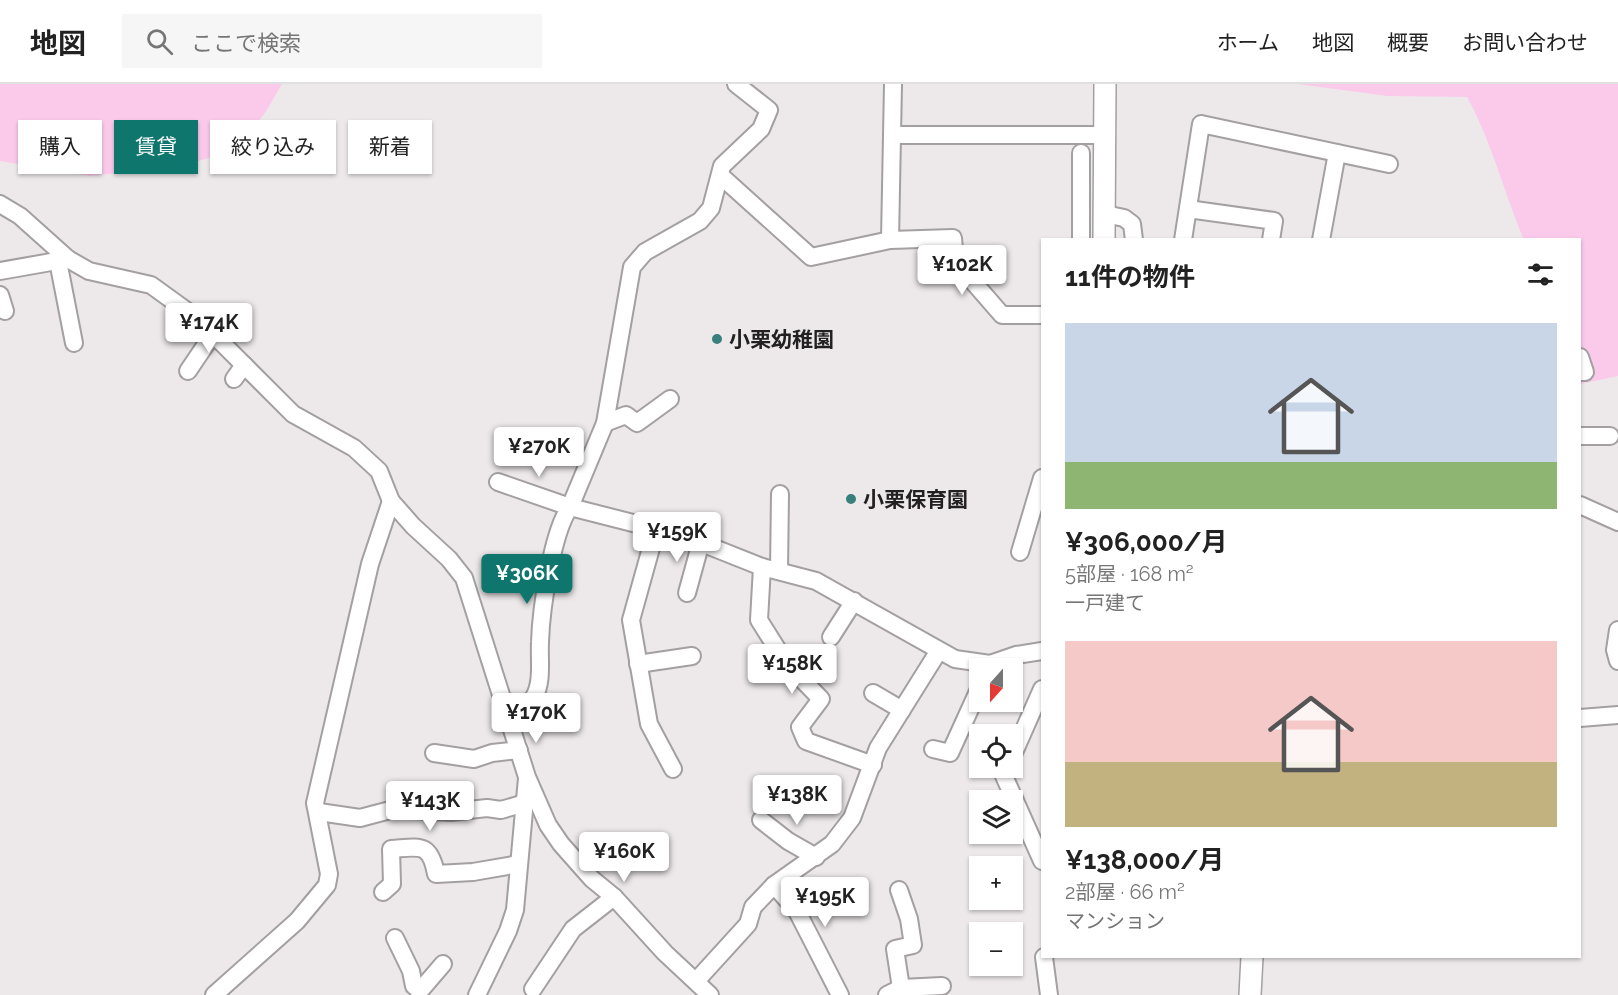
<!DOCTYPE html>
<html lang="ja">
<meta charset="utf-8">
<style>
:root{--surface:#fff;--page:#f6f6f6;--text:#222;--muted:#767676;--line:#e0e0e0;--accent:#0f766e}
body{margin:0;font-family:Raleway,"Noto Sans JP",sans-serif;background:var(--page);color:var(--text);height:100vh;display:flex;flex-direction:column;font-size:22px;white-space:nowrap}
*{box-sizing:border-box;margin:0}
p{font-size:20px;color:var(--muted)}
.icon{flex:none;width:33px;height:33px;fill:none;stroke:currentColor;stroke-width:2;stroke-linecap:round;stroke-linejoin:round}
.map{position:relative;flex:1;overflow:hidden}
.details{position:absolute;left:1041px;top:154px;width:540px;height:720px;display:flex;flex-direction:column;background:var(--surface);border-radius:0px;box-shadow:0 2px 4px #0004}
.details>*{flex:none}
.guide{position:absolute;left:18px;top:36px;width:570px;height:54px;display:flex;gap:12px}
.needle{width:39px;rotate:201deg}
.fabs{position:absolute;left:969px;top:574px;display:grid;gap:12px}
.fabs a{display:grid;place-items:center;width:54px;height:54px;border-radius:0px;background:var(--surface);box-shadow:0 2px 4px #0004;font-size:30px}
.price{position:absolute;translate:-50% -51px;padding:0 14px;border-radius:6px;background:#fff;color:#222;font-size:20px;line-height:39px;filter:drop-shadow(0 2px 3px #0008)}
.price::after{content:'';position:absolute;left:50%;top:36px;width:18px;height:14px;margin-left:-9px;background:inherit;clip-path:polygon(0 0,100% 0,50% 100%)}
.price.active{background:var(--accent);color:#fff}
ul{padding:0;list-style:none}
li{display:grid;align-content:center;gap:12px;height:318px;padding:0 24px}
li span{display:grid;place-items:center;height:186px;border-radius:0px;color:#555}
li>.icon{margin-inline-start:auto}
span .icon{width:108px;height:108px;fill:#fffc;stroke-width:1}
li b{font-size:26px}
h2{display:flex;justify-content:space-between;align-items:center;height:72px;padding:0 24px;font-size:26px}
.pill{padding:0 21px;border-radius:0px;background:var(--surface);box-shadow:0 2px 4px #0004;font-size:21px;line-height:54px}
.pill.active{background:var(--accent);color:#fff}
header{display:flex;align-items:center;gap:36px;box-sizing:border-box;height:84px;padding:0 30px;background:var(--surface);border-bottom:2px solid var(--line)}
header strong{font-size:28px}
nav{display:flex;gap:33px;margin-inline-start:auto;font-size:21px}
.search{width:420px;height:54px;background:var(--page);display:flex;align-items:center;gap:15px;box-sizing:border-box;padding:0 21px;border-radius:0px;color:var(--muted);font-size:22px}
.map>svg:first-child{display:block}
.green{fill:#fbcaeb}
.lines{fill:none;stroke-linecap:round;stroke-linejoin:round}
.minor-casing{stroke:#a49fa2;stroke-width:20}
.tertiary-casing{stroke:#a49fa2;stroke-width:24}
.minor{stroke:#fff;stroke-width:16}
.tertiary{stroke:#fff;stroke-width:21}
.poi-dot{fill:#38807b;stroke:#ede9eb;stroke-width:2}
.labels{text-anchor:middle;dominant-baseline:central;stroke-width:4.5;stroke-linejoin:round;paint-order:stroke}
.poi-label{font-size:21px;font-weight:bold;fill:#222021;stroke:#ede9eb;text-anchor:start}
</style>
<header>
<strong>地図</strong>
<div class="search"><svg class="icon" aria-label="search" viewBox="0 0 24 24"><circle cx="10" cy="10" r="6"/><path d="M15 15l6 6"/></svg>ここで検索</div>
<nav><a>ホーム</a><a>地図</a><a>概要</a><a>お問い合わせ</a></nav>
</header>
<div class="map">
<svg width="1618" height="911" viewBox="0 0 1618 911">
<rect width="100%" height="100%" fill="#ede9eb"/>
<g class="green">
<polygon points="0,0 282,0 265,29 236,66 178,83 90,92 0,77"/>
<path d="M1298 0H1618V292L1580 300V156H1524C1504 109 1492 58 1467 13L1387 12Z"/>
</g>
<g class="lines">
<g class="minor-casing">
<g id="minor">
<polyline points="892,51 1105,51"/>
<polyline points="1081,69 1081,156"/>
<polyline points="721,92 811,173 890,156 893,0"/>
<polyline points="0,120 20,132 68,175"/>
<polyline points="1188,125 1274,137 1271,156"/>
<polyline points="1105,130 1124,134 1132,140 1134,156"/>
<polyline points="890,156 953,154 955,177 1002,231 1042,231"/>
<polyline points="1183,156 1201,40 1389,80"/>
<polyline points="1321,156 1337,69"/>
<polyline points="58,177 74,259"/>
<polyline points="0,187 68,175 89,187 151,201 198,235 293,330 354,364 379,387 391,417 413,442 449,475 464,494 527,693 548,741 561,760 592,795 614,813 665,869 710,911"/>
<polyline points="0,211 5,227"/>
<polyline points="1580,273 1585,288 1580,288"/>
<polyline points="188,287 213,250"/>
<polyline points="234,295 244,281"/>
<polyline points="605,339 626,331 637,339 670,315"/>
<polyline points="1580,352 1610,352"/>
<polyline points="498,398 570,423 684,452 762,483 816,497 955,575 990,580 1016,571 1042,567"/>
<polyline points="1580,421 1618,438"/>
<polyline points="656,446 631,536 649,640 673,685"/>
<polyline points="1020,468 1042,394"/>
<polyline points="762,483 759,536 786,579 821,615 800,643 806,657 873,681"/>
<polyline points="779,487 780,410"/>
<polyline points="687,509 701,458"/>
<polyline points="1618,546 1615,566 1618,577"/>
<polyline points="831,553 854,517"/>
<polyline points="638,580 692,572"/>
<polyline points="873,609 902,626"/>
<polyline points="1580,634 1618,631"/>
<path d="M511 637C518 630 528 622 534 613 543 598 539 575 540 558 541 526 552 448 570 423L605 339 632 183 645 168 700 137 711 124 722 82 761 45 769 26 736 0"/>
<polyline points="933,665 950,669 980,603"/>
<polyline points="434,669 474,675 492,669 519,666"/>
<polyline points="1012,673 1042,605"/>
<polyline points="1008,684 1004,692 1042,777"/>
<polyline points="319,728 360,734 394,725 451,728 487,724 501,726 525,719"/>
<polyline points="761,736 788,757 816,773"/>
<polyline points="774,801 797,827 840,911"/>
<polyline points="899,806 909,835 913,861 895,865 901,904"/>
<path d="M383 808 392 800 391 765C420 763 430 758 436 790L473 788 519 780"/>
<polyline points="395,854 411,887 414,902"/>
<polyline points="1044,873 1049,911"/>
<polyline points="697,896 748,840 753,823 774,801 832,760 852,734 878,664 938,568"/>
<polyline points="533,905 573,845 614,813"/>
<polyline points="419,908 443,880"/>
<polyline points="214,911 297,837 327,801 329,790 315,719 370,480 391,417"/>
<polyline points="477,911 508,847 515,826 527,694"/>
<polyline points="887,911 901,904 942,902"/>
</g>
</g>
<g class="tertiary-casing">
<g id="tertiary">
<polyline points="1104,156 1105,0"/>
<polyline points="1250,911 1252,873"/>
</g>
</g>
<use href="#minor" class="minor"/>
<use href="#tertiary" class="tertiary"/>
</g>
<g class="poi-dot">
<circle cx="717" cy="255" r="6"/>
<circle cx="851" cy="415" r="6"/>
</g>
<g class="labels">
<g class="poi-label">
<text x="729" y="255">小栗幼稚園</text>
<text x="863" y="415">小栗保育園</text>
</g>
</g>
</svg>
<div class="fabs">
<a><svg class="needle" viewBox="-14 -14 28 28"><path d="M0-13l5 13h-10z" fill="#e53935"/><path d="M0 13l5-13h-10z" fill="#767676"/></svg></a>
<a><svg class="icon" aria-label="locate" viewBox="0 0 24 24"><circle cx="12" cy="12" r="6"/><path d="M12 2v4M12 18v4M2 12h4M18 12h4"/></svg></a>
<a><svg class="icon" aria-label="layers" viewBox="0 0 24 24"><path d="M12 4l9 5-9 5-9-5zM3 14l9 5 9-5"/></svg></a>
<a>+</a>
<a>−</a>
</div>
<b class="price" style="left:962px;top:212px">¥102K</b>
<b class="price" style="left:209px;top:270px">¥174K</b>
<b class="price" style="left:539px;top:394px">¥270K</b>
<b class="price" style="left:677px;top:479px">¥159K</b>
<b class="price active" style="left:527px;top:521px">¥306K</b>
<b class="price" style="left:792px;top:611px">¥158K</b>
<b class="price" style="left:536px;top:660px">¥170K</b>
<b class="price" style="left:797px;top:742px">¥138K</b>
<b class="price" style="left:430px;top:748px">¥143K</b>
<b class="price" style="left:624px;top:799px">¥160K</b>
<b class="price" style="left:825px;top:844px">¥195K</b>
<div class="guide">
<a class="pill">購入</a>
<a class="pill active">賃貸</a>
<a class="pill">絞り込み</a>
<a class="pill">新着</a>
</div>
<section class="details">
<h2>11件の物件<svg class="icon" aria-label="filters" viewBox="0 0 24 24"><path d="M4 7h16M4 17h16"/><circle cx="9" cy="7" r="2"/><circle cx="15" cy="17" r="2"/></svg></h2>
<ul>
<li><span style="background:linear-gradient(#c9d6e8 75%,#8fb573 0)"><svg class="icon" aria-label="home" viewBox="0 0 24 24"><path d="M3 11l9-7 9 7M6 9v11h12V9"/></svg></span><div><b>¥306,000/月</b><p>5部屋 · 168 m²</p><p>一戸建て</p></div></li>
<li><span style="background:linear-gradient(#f6c9c9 65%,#c2b280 0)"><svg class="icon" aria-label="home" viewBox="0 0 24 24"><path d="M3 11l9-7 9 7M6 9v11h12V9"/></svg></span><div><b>¥138,000/月</b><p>2部屋 · 66 m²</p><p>マンション</p></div></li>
</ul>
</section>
</div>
